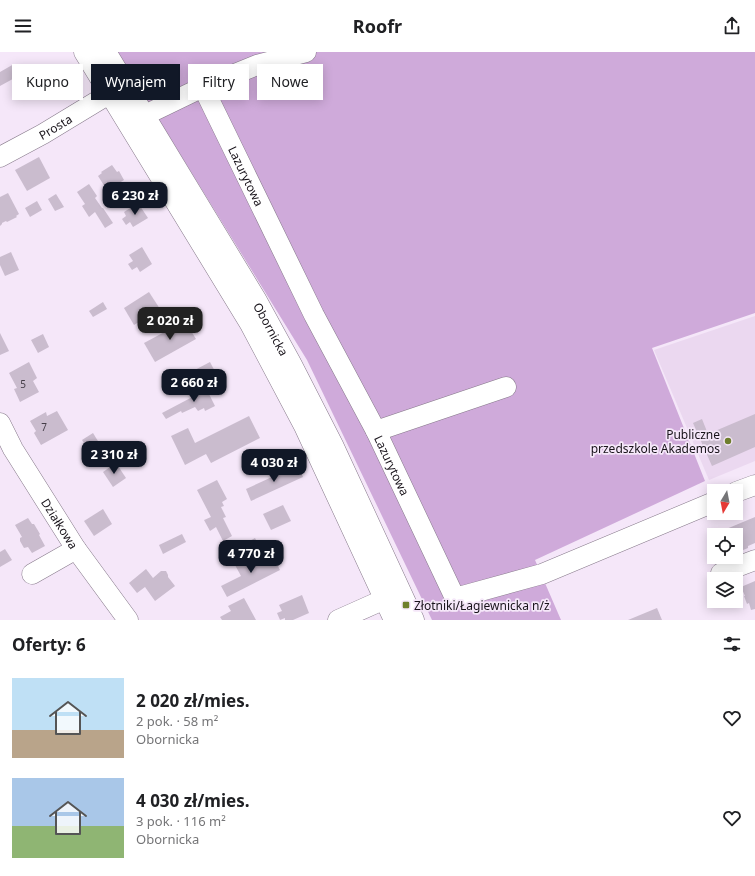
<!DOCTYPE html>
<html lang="pl">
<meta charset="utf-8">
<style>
:root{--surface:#fff;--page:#f2f2f2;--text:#202124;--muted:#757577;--accent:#111827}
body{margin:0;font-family:"Noto Sans",sans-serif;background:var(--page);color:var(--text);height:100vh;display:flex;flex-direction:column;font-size:15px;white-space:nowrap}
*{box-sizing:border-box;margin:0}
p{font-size:13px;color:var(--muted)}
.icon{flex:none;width:22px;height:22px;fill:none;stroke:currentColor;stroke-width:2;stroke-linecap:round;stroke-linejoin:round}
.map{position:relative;height:568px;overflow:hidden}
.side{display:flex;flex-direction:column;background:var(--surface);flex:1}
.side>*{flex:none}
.banner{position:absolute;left:12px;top:12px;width:400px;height:36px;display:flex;gap:8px}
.needle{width:26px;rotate:190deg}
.controls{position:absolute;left:707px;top:432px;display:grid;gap:8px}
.controls a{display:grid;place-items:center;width:36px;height:36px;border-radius:0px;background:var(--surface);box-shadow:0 2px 10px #0003;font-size:20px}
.price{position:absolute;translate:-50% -34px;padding:0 9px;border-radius:8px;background:var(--accent);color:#fff;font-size:13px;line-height:26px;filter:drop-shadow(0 1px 2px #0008)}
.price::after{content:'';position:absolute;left:50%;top:24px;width:12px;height:9px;margin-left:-6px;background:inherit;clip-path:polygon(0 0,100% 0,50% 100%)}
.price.active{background:#222;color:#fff}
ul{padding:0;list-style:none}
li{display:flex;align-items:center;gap:12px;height:100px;padding:0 12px}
li span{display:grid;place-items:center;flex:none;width:112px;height:80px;border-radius:0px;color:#555}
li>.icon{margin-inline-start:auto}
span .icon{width:48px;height:48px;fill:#fffc;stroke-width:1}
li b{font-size:17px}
h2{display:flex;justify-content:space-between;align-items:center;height:48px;padding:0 12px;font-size:17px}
.tag{padding:0 14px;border-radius:0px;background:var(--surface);box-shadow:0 2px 10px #0003;font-size:14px;line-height:36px}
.tag.active{background:var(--accent);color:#fff}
header{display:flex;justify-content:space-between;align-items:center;height:52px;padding:0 12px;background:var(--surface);font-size:18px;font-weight:700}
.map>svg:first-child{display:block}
.built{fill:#ebd8f0}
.green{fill:#cfaada}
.building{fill:#cabcce}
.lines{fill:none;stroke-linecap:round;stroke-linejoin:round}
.minor-casing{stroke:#86798a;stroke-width:21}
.major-casing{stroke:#86798a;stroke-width:23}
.minor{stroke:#fff;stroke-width:20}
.major{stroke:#fff;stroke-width:22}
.poi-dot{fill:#6e7e2c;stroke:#f5e7f9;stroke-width:1.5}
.labels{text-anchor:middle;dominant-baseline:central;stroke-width:3.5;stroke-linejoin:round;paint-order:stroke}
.number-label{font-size:10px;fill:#443d47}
.street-label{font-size:12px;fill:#18131a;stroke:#f5e7f9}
.poi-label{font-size:12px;fill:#18131a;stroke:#f5e7f9;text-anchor:end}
</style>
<header><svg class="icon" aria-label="menu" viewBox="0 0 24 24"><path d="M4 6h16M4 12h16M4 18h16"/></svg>Roofr<svg class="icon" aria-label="share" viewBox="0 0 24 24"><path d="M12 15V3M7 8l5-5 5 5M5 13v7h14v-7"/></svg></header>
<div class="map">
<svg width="755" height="568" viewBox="0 0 755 568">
<rect width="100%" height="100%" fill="#f5e7f9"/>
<polygon class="built" points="755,264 755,409 709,428 654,298"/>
<polygon class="green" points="117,0 755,0 755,261 652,296 705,429 535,508 561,568 432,568 307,308"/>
<g class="building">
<polygon points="14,12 20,23 0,34 0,20"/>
<polygon points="39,105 50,126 27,139 15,118"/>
<polygon points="112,113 117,120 119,119 124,128 111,136 109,132 105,135 98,124 102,121 101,120"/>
<polygon points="89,132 97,144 95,146 102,156 103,156 113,171 105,176 95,160 89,165 82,154 85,152 77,140"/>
<polygon points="8,141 19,162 16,164 17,165 7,170 6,169 2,171 2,172 0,174 0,145"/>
<polygon points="56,142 64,155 55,159 48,147"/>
<polygon points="37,149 42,158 30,165 25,156"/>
<polygon points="138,151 148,166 133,175 130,170 126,173 122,167 126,164 124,160"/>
<polygon points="142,195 152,212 140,220 137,215 132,218 128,212 133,209 129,203"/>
<polygon points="11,200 19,218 5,224 0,213 0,205"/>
<polygon points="149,240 160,257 134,273 124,256"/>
<polygon points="103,250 107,257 93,265 89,259"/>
<polygon points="185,269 196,287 155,310 144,291"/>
<polygon points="0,281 9,299 0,303"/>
<polygon points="43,282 49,295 38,301 31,288"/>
<polygon points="29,310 37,326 33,329 39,340 20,350 14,337 17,336 9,321"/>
<polygon points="210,310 220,329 199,340 189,321"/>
<polygon points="219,331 221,335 209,342 215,354 205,359 204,356 198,359 195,355 182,361 181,359 166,367 162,361"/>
<polygon points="57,359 68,378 41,393 34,381 36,379 30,369 46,360 47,364"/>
<polygon points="755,362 755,395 712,414 693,371 702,367 708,382"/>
<polygon points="249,364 260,386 211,411 206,402 185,413 171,384 188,376 195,391"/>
<polygon points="93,381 101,394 90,400 82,388"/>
<polygon points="116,411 126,426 113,435 103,420"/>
<polygon points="298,413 303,425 251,449 246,437"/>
<polygon points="217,428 227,447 222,450 224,454 221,455 226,465 223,466 232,484 223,489 216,475 210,479 204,468 211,465 197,438"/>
<polygon points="283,453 291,469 271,478 263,462"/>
<polygon points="103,457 112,472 94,484 84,469"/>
<polygon points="755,465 755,491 748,494 748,496 736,501 736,483 720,483 719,480"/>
<polygon points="28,466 32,472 34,472 40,482 39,483 45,494 32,501 28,495 24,496 20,489 20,486 22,485 15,473"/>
<polygon points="182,482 186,490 163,502 159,493"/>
<polygon points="255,486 261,498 253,502 248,490"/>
<polygon points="234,495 240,507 233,510 227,498"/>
<polygon points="5,497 12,508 0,515 0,500"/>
<polygon points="254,503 259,512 273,504 280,518 227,545 221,534 241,524 235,513"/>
<polygon points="146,517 153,526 161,519 166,519 168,523 168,525 175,534 155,549 145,535 137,541 129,531"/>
<polygon points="755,529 755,557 751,558 749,551 747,552 744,544 745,544 741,535"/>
<polygon points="302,543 309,561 293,568 285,568 285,566 280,568 277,561 282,559 279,553"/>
<polygon points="244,546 256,568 222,568 220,565 231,559 228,554"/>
<polygon points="657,556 662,568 628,568"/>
</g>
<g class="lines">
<g class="minor-casing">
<g id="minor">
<polyline points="84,0 250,272 304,374 394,568"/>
<path id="s1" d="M203 35 314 263 376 379 455 546 542 522 714 450"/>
<polyline points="143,64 203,35 257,13 306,0"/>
<path id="s2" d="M0 105 43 82 109 42"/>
<path id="s3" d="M0 371 13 397 76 497 128 568"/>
<polyline points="376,379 506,335"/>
<polyline points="736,440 755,433"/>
<polyline points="721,521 755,508"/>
<polyline points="32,522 76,497"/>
<polyline points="338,568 385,547"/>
</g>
</g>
<g class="major-casing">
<g id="major">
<path id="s4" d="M105 0 256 249 291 313 333 395 413 568"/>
</g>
</g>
<use href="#minor" class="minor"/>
<use href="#major" class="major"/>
</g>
<g class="poi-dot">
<circle cx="728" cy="389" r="4"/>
<rect x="402" y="549" width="8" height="8" rx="2"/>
</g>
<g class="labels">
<g class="number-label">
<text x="23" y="332">5</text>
<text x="44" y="375">7</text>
</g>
<g class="street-label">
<text stroke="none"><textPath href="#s2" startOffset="63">Prosta</textPath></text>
<text stroke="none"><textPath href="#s1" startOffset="99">Lazurytowa</textPath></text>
<text stroke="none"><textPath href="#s4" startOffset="323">Obornicka</textPath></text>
<text stroke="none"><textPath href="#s1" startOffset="423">Lazurytowa</textPath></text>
<text stroke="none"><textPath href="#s3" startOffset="117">Działkowa</textPath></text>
</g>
<g class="poi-label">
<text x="720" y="382">Publiczne<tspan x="720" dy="14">przedszkole Akademos</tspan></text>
<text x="414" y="553" text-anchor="start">Złotniki/Łagiewnicka n/ż</text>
</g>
</g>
</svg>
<div class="controls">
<a><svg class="needle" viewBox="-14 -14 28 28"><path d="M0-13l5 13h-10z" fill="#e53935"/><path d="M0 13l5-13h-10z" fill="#757577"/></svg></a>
<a><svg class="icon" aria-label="locate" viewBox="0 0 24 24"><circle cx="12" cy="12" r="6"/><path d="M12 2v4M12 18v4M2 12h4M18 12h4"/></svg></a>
<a><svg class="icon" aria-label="layers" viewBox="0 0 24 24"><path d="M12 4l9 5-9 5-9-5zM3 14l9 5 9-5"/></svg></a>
</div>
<b class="price" style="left:135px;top:164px">6 230 zł</b>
<b class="price active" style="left:170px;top:289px">2 020 zł</b>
<b class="price" style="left:194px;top:351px">2 660 zł</b>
<b class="price" style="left:114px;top:423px">2 310 zł</b>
<b class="price" style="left:274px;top:431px">4 030 zł</b>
<b class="price" style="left:251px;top:522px">4 770 zł</b>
<div class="banner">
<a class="tag">Kupno</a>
<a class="tag active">Wynajem</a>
<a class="tag">Filtry</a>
<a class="tag">Nowe</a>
</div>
</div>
<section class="side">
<h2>Oferty: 6<svg class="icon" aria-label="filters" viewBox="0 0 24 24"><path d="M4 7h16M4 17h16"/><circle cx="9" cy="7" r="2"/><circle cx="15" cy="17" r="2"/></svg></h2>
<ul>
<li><span style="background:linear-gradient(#bfe0f5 65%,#b9a48a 0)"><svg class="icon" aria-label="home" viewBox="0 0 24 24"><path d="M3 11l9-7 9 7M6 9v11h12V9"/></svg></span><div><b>2 020 zł/mies.</b><p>2 pok. · 58 m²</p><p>Obornicka</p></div><svg class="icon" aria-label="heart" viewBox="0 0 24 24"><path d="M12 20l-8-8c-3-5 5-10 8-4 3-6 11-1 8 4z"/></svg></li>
<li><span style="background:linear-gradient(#a9c7e8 60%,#8fb573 0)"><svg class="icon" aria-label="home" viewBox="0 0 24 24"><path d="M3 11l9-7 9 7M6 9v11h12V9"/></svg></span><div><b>4 030 zł/mies.</b><p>3 pok. · 116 m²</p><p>Obornicka</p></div><svg class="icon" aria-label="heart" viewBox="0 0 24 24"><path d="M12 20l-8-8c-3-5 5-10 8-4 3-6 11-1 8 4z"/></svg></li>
</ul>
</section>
